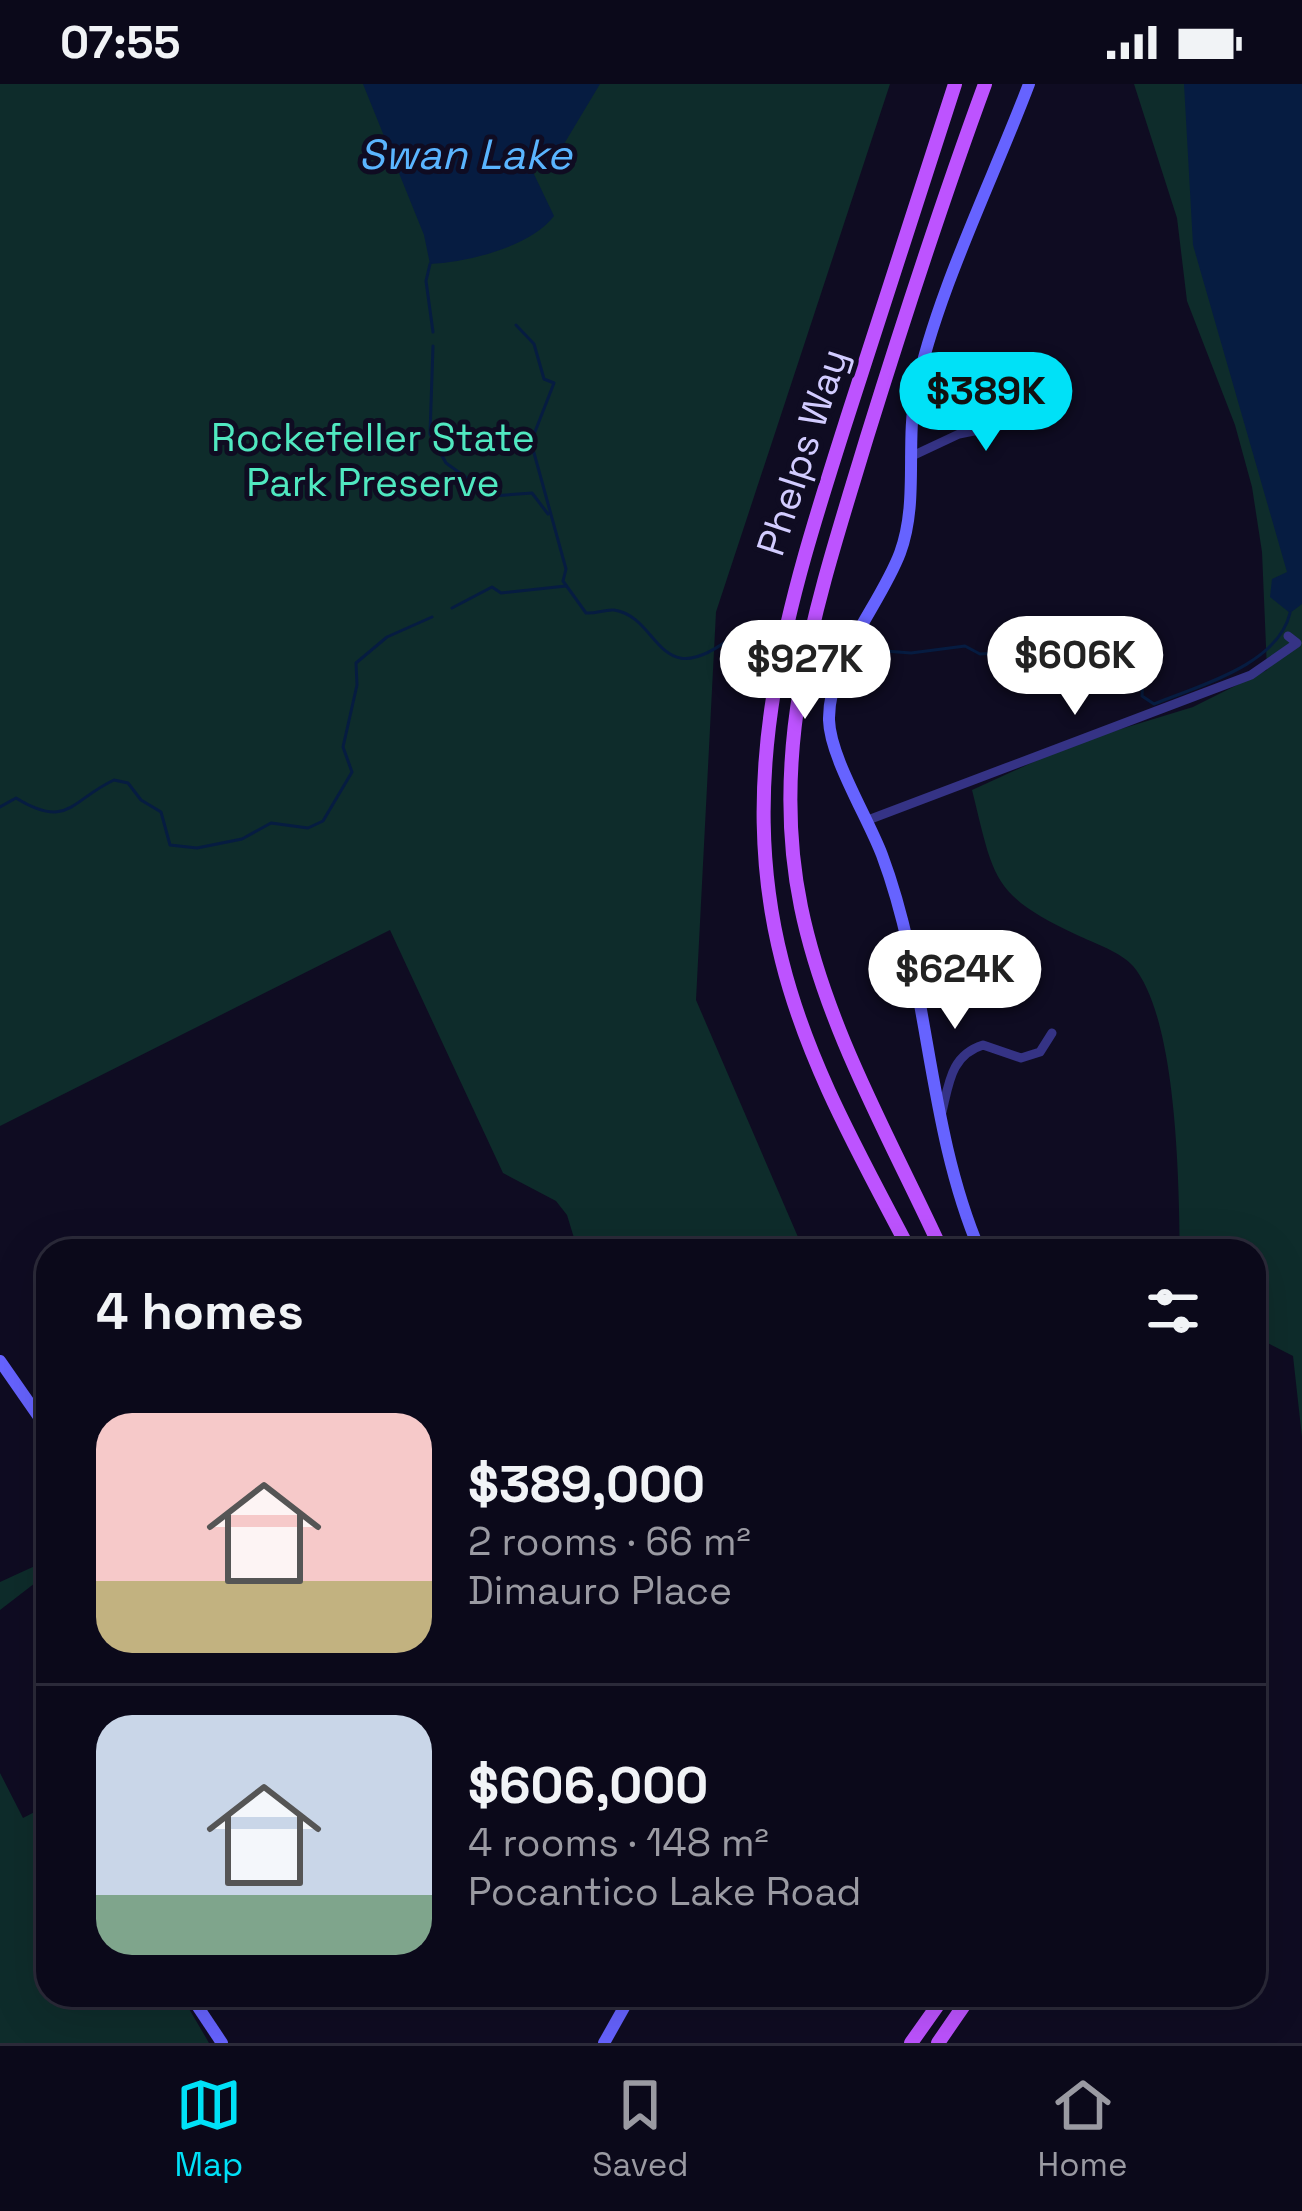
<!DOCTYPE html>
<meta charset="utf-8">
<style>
:root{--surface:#0b091a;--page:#141223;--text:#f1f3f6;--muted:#9a9aa2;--line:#2b2a39;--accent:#00e1f7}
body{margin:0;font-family:"Space Grotesk",sans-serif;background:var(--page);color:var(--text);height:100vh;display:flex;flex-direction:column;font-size:45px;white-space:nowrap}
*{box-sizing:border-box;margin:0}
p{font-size:39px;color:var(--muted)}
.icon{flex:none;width:66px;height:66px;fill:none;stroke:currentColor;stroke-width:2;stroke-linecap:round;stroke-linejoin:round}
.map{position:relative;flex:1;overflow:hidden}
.sheet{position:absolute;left:36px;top:1155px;width:1230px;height:768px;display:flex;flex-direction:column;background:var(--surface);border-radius:36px;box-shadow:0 12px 48px #0002,0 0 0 3px var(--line)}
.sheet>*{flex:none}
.price{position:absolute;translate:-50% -102px;padding:0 27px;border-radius:42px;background:#fff;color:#222;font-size:39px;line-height:78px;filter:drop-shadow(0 3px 6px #0008)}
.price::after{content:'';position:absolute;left:50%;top:72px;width:36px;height:27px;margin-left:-18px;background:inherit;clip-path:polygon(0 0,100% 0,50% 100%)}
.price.active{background:var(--accent);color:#111}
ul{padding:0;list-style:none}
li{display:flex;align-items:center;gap:36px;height:300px;padding:0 60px}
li+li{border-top:3px solid var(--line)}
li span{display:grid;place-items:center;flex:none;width:336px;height:240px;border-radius:36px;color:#555}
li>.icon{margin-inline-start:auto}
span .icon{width:144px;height:144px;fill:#fffc;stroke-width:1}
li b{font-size:51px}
h2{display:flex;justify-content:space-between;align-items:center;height:144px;padding:0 60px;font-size:51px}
.status{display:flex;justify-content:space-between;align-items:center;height:84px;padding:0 60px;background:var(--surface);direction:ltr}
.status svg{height:33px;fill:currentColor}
.tabs{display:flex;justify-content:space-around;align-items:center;height:168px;border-top:3px solid var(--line);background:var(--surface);font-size:33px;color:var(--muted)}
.tabs a{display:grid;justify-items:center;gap:6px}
.tabs .active{color:var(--accent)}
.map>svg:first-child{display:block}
.green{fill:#0e2c2b}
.water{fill:#061c41}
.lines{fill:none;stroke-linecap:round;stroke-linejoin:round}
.stream{stroke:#061c41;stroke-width:3}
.street{stroke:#353385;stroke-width:9}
.secondary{stroke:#6663ff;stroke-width:12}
.primary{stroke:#bd53ff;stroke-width:14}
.labels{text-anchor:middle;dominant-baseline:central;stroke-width:10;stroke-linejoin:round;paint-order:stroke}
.park-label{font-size:39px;fill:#50e8c0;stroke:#0f0c22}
.street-label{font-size:39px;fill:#d2ccff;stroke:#0f0c22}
.water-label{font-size:42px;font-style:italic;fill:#5ab5ff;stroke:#0f0c22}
</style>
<div class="status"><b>07:55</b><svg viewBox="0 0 49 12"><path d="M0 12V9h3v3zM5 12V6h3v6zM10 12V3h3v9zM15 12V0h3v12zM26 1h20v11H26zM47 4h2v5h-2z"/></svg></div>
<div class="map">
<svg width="1302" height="1959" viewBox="0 0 1302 1959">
<rect width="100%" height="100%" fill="#0f0c22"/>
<g class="green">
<polygon points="0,0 890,0 716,528 696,916 804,1167 578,1167 567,1131 556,1117 503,1089 390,846 0,1042"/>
<path d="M1134 0H1302V1353L1293 1272 1254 1252V1167H1180C1179 1096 1177 934 1133 882 1121 868 1094 859 1077 851 991 811 994 794 972 706L1075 659 1193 623 1267 586 1262 468 1252 403 1235 341 1187 217 1177 134Z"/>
<polygon points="48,1476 48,1489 0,1526 0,1498"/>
<polygon points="0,1689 23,1734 48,1721 48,1911 181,1911 209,1959 0,1959"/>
</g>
<g class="water">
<path d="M363 0H600L561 65 532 86 554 132C531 163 468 178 430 180L424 151Z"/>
<polygon points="1184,0 1302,0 1302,520 1290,529 1270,513 1272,495 1287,488 1193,161"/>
</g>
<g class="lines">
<g class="stream">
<polyline points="430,180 426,197 433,248"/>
<path d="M516 241 534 260 544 295 554 299 531 358 566 485 563 497 586 529C596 530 605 525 614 526 662 533 656 615 737 549L748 552"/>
<polyline points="433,262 430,350 446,379 492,412 532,409 548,430"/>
<polyline points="452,524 492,503 501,509 566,502"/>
<path d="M859 565 911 569 965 562 980 570 997 569 1013 558C1053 571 1065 561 1105 569"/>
<polyline points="822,567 842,566"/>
<path d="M1116 569 1145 562 1142 612 1154 620C1198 602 1278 581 1290 529"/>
<path d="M0 723 16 714C68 746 71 716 114 696L128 699 141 716 161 728 170 761 197 764 242 755 271 739 308 744 323 737 352 688 343 663 357 601 356 579 387 553 432 533"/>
</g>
<g class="street">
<polyline points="910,373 959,350 1049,332"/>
<polyline points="868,736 1251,591 1297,559 1288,552"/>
<path d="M942 1028C949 999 951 971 983 961L1021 974 1040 968 1052 949"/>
</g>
<g class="secondary">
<path d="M980 1167C926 1041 930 899 882 771 868 734 830 673 829 636 828 577 880 522 900 469 919 418 905 360 916 307 935 212 994 93 1029 0"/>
<polyline points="0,1277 48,1346"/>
<polyline points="190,1911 222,1959"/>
<polyline points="604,1959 631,1911"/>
</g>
<g class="primary">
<path d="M910 1167C861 1073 808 981 782 877 733 685 791 510 849 328 884 219 920 109 955 0"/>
<path d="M942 1167C891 1056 826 944 801 823 767 659 820 509 867 353 904 234 942 117 985 0"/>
<polyline points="911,1959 945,1911"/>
<polyline points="938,1959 971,1911"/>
</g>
</g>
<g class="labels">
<g class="park-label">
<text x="373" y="353">Rockefeller State<tspan x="373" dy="45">Park Preserve</tspan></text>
</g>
<g class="street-label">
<text transform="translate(802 368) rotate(-72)">Phelps Way</text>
</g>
<g class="water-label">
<text x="465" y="70">Swan Lake</text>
</g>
</g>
</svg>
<b class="price active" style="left:986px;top:370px">$389K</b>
<b class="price" style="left:1075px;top:634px">$606K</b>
<b class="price" style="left:805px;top:638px">$927K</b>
<b class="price" style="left:955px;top:948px">$624K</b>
<section class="sheet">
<h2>4 homes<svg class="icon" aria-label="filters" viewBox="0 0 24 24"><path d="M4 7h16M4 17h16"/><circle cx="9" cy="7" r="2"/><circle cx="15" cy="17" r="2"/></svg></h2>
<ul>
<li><span style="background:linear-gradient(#f6c9c9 70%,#c2b280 0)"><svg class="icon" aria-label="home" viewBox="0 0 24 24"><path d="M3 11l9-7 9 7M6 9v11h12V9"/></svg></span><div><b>$389,000</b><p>2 rooms · 66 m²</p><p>Dimauro Place</p></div></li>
<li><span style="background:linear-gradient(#c9d6e8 75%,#7fa58c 0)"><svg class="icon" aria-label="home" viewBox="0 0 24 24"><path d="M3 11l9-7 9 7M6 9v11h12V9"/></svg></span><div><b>$606,000</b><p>4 rooms · 148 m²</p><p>Pocantico Lake Road</p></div></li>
</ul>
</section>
</div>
<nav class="tabs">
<a class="active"><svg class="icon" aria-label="map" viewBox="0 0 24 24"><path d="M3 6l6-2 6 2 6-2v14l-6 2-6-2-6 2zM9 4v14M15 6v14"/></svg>Map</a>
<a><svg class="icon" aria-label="saved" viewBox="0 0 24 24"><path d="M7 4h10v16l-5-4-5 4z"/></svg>Saved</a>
<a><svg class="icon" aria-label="home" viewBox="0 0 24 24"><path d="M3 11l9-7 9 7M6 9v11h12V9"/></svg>Home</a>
</nav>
